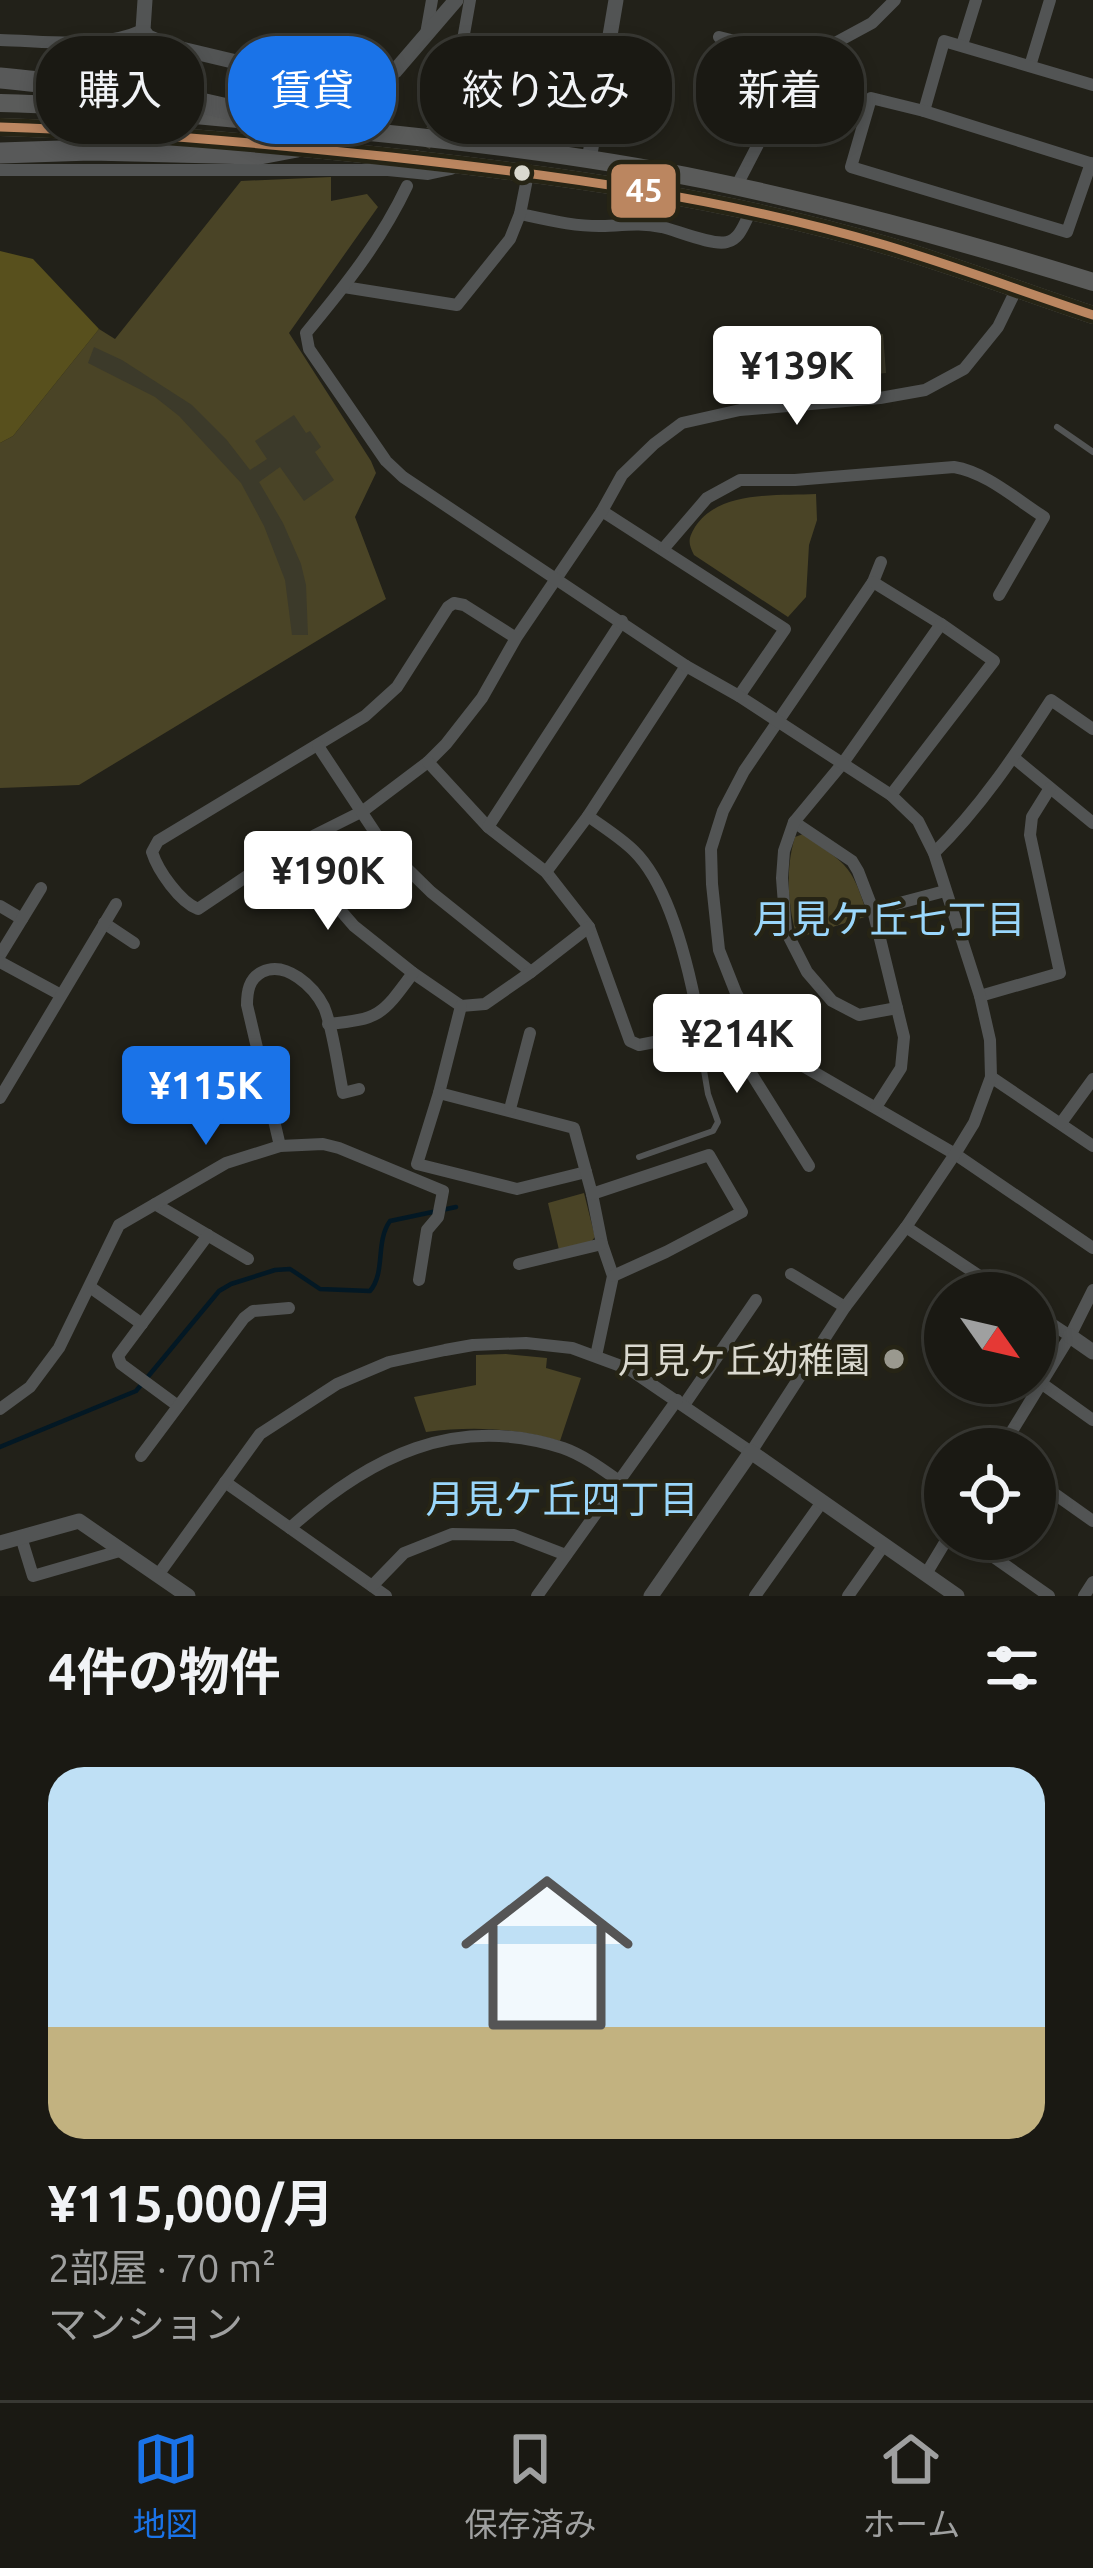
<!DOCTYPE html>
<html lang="ja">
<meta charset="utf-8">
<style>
:root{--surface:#1a1913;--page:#272621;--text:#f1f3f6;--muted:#9fa0a0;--line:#383833;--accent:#1a73e8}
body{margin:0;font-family:Ubuntu,"Noto Sans JP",sans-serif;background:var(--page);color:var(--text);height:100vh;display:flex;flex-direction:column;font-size:45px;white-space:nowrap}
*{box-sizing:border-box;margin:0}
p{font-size:39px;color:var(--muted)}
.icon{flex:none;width:66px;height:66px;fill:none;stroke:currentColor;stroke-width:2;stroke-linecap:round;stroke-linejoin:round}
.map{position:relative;height:1596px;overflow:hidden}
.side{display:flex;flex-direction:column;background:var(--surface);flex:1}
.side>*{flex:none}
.top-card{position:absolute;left:36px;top:36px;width:1023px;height:108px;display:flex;gap:24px}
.needle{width:78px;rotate:124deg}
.tools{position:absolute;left:924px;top:1272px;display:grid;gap:24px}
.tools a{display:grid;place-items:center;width:132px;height:132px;border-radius:50%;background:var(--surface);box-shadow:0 6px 18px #0003,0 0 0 3px var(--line);font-size:60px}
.price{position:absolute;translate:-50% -102px;padding:0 27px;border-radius:12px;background:#fff;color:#222;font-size:39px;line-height:78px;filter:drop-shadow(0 3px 6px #0008)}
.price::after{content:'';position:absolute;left:50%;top:72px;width:36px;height:27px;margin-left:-18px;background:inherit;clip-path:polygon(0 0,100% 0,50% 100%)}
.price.active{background:var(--accent);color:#fff}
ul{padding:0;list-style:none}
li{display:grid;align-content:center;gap:24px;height:636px;padding:0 48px}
li span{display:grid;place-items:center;height:372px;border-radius:36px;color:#555}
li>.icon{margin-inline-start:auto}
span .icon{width:216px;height:216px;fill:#fffc;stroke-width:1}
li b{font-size:51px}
h2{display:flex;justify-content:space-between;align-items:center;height:144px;padding:0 48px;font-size:51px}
.tag{padding:0 42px;border-radius:48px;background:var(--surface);box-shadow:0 6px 18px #0003,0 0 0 3px var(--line);font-size:42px;line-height:108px}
.tag.active{background:var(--accent);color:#fff}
.tabs{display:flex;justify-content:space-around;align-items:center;height:168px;border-top:3px solid var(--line);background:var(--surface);font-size:33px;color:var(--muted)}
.tabs a{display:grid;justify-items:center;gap:6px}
.tabs .active{color:var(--accent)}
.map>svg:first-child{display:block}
.green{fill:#4a4426}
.forest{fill:#58501d}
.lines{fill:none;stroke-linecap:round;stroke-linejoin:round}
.stream{stroke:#031824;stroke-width:4.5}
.building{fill:#3c3a2a}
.minor-tunnel{stroke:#3e3d34;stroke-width:12;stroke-dasharray:12 6;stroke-linecap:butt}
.service{stroke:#525454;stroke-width:6}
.minor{stroke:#525454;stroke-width:12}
.tertiary{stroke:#525454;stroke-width:15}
.trunk{stroke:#5a5b5a;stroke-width:18}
.motorway{stroke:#585959;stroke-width:21}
.bus-1-casing{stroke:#262415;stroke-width:18}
.bus-1{stroke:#bb8660;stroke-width:9}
.bus-dot{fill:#dad9cf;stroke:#262415;stroke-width:4.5}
.poi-dot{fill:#9a998f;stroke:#262415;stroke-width:4.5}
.labels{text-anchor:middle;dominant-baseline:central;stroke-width:9;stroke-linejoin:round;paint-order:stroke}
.poi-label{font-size:36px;fill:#dad9cf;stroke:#262415;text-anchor:end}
.neighbourhood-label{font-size:39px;fill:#9ad7fb;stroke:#262415}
.line-badge{stroke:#262415;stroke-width:4.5}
.badge-label{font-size:33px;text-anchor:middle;font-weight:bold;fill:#fff}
</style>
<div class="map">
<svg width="1093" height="1596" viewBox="0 0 1093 1596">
<rect width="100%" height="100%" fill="#222119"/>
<g class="green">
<polygon points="331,177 331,201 367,194 378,207 289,333 371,461 376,473 355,517 386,599 79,785 0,788 0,443 13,436 99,329 115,339 241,181"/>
<path d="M816 494 817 520 809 545 806 597 788 617 694 555C688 543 688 539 695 527 719 490 777 496 816 494Z"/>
<path d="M803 834C848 866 851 863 868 916L797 938C788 906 785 869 795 837Z"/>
<polygon points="584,1193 595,1237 590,1243 559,1250 548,1203"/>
<path d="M506 1354 547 1358 546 1368 581 1378 560 1441C515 1428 473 1426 426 1432L414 1397 476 1385V1355Z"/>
</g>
<polygon class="forest" points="0,251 33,259 99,329 13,436 0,443"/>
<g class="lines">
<path class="stream" d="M0 1447 136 1391 219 1291 231 1284 275 1270 290 1269 320 1289 370 1291C386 1272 375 1242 390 1221L456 1207"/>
</g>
<g class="building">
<polygon points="632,65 659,69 653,104 637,102 631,93"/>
<polygon points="883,334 886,373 864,375 860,336"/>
<polygon points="94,347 122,360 192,405 226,439 250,470 267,459 255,441 294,415 306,433 310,431 321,447 315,452 334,480 304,501 280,467 259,482 283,523 301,564 306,585 308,635 292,635 285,580 264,526 241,483 179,416 155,397 88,363"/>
</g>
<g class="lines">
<polyline class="minor-tunnel" points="417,163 440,112"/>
<g class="service">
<polyline points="1057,427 1093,452"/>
<polyline points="639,1157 713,1131 718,1122 708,1094 698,1035"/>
</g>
<g class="minor">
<polyline points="426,34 432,0"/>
<polyline points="719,37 751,45 795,73 736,187"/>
<path d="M0 40C46 41 100 50 143 30"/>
<polyline points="962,45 976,0"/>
<polyline points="1030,66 1050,0"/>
<polyline points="795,73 800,62 872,23 895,0"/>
<polyline points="924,111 944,41 1093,85"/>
<polyline points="440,112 458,68 470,0"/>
<polyline points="1091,163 1067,232 851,167 871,98 924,111 1093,164"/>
<polyline points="0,170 388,170 428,174 451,169"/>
<path d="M520 214C548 220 576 227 605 226 626 225 642 223 662 227 678 231 713 246 727 242 740 239 744 224 750 213"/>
<polyline points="344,287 457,305 510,239 520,214 528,174"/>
<polyline points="602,511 785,629 739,696"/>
<path d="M664 548 707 498 740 480H795L954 467C986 472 1017 500 1044 517L999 595"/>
<polyline points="881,562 873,582 744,771 723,811 711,849 712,884 719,950 736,993 753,1023 779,1052 955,1154 1093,1248"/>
<polyline points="873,582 941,624 994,661 891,795"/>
<path d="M516 638 464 605 454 603 448 607 397 687 365 716 158 841 152 852C158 871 180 902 198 909L287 849 363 811 428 762 446 744 482 698 516 638 602 511 622 475 654 444 682 423 740 410 880 398 925 390 964 369 998 327 1016 290"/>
<polyline points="318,746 384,846 431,892 531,972"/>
<polyline points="1014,758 1093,823"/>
<path d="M428 762 488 827 546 872 589 927 630 1041 639 1045 695 1034 699 1029V1022C690 973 671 887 634 851 621 838 603 827 588 816"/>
<polyline points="794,822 852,861 858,871 873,910"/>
<polyline points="488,827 622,621"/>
<polyline points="287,849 354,926 413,973 461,1006 485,1004 531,972 589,927"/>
<path d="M934 853C980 808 1016 754 1051 700L1093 729"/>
<polyline points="546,872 588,816 686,666"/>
<polyline points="0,906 22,919"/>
<polyline points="104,923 134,943"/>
<polyline points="0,955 41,888"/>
<polyline points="0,962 61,995"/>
<polyline points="980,996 1060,973 1030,835 1032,817 1050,788"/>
<polyline points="461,1006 439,1093 417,1164 517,1189 586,1172"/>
<polyline points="897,1008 859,1015 832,1001 807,972 786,931 782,878 784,851 794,822 843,763 941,624"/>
<polyline points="753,1023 742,1038 739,1054 809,1166"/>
<path d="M328 1024C380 1019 382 1015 413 973"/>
<polyline points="991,1077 1093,1146"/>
<polyline points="439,1093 574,1128 592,1194 602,1244 613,1276 596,1356"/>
<polyline points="0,1098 116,904"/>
<polyline points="876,1107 901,1068 904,1037 873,910 945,891"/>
<polyline points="510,1109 530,1033"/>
<polyline points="1061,1123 1093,1079"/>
<path d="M280 1146 247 1005C247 991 249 979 262 972 286 960 314 987 324 1007 333 1028 338 1069 343 1093L359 1089"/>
<polyline points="592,1194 709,1155 742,1212 666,1252 613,1276"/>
<polyline points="155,1204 248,1259"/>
<polyline points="906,1227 1005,1293"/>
<polyline points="519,1264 602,1244"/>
<polyline points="791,1274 845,1307"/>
<polyline points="90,1287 142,1324"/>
<polyline points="1035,1313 1070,1336"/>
<polyline points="1041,1383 1093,1420"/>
<polyline points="684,1405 756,1300"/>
<polyline points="178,1406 121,1364 118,1356 208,1235"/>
<polyline points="0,1409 30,1387 59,1348 119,1225 226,1163 280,1146 323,1144 339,1148 443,1191 438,1217 427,1230 419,1280"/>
<polyline points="1001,1449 1070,1336 1093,1290"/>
<polyline points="141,1456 244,1318 253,1311 289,1308"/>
<polyline points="1035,1480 1093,1521"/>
<polyline points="225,1482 386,1596"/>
<path d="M290 1528C369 1457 455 1413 563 1448 583 1455 602 1469 619 1481"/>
<polyline points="21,1537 33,1576 123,1550"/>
<polyline points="968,1539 1049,1596"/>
<polyline points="926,1574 947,1539"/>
<path d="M158 1575 260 1434 337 1384 389 1362 445 1350 473 1345 526 1343 572 1348 629 1369 751 1452 845 1307 906 1227 955 1154 974 1123 991 1077 990 1040 980 996 934 853 918 821 891 795 739 696 686 666 403 477 386 461 309 349 306 333C345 286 381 241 407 186"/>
<polyline points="372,1586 404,1553 452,1534 514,1535 566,1555"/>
<polyline points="537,1596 677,1400"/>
<polyline points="755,1596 822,1502"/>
<polyline points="848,1596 884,1545"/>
<polyline points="1084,1596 1093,1582"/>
</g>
<g class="tertiary">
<path d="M145 0 143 30 148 37 169 46 342 87C364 88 378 86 395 71L456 0"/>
<polyline points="589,160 616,0"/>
<polyline points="1070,1336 1093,1352"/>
<polyline points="0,1543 79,1521 188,1596"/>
<polyline points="651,1596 751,1452 957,1596"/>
</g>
<g class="trunk">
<path d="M0 103C106 106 212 116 318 127 447 139 578 154 706 180 836 207 965 242 1093 282"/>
<path d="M0 127C131 131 261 143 391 157 557 175 725 198 885 245 955 266 1024 292 1093 315"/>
</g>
<g class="motorway">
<path d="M0 78C96 88 185 93 277 123"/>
<polyline points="0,153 91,150 260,154 297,147"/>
</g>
<g class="bus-1-casing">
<path id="bus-1" d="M0 127C131 131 261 143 391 157 557 175 725 198 885 245 955 266 1024 292 1093 315"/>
</g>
<use href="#bus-1" class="bus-1"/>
</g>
<circle class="bus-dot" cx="522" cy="173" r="10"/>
<circle class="poi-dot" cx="894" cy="1359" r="12"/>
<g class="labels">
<g class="poi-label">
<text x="870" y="1359">月見ケ丘幼稚園</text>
</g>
<g class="neighbourhood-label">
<text x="889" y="918">月見ケ丘七丁目</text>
<text x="562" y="1498">月見ケ丘四丁目</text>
</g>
</g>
<rect class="line-badge" x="609" y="162" width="69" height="58" rx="12" fill="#bb8660"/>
<g class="badge-label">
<text x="644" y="202">45</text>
</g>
</svg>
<div class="tools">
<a><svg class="needle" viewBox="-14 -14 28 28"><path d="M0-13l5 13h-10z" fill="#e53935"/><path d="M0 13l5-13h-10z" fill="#9fa0a0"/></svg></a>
<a><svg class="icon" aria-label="locate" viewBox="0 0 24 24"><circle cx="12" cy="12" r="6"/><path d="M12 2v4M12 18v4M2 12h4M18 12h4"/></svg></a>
</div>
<b class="price" style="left:797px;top:428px">¥139K</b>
<b class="price" style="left:328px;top:933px">¥190K</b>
<b class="price" style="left:737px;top:1096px">¥214K</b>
<b class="price active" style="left:206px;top:1148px">¥115K</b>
<div class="top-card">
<a class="tag">購入</a>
<a class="tag active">賃貸</a>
<a class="tag">絞り込み</a>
<a class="tag">新着</a>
</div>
</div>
<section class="side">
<h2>4件の物件<svg class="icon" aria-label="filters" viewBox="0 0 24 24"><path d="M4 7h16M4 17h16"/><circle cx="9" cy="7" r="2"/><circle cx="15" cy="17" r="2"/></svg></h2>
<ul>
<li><span style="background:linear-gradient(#bfe0f5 70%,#c2b280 0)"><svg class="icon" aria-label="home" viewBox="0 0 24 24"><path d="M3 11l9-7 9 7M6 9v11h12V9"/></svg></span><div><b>¥115,000/月</b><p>2部屋 · 70 m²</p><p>マンション</p></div></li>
</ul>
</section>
<nav class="tabs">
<a class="active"><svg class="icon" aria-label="map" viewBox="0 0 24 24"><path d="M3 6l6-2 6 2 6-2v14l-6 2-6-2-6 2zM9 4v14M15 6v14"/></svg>地図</a>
<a><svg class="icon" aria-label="saved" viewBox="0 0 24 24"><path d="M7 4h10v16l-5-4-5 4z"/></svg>保存済み</a>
<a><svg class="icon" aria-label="home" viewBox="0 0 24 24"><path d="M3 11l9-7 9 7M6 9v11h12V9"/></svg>ホーム</a>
</nav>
